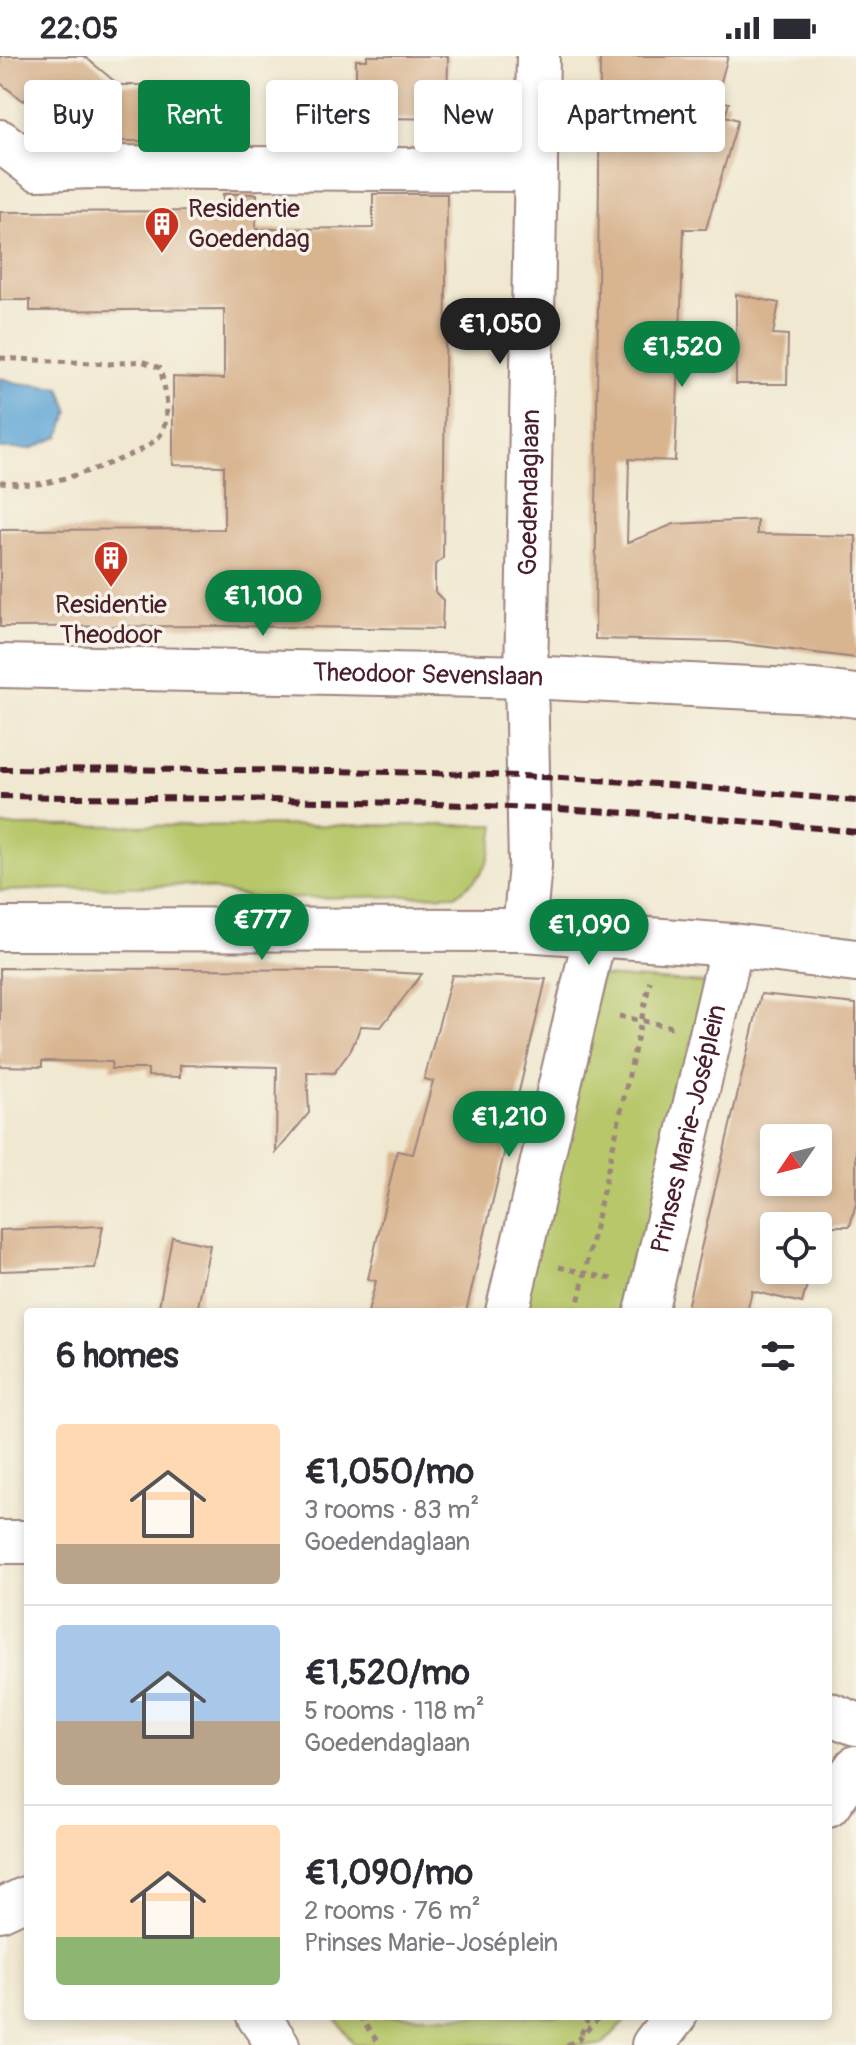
<!DOCTYPE html>
<meta charset="utf-8">
<style>
:root{--surface:#fff;--page:#f7f7f7;--text:#2b2b33;--muted:#7c7c81;--line:#e1e1e2;--accent:#0b8043}
body{margin:0;font-family:Pangolin,sans-serif;background:var(--page);color:var(--text);height:100vh;display:flex;flex-direction:column;font-size:30px;white-space:nowrap}
*{box-sizing:border-box;margin:0}
p{font-size:26px;color:var(--muted)}
.icon{flex:none;width:44px;height:44px;fill:none;stroke:currentColor;stroke-width:2;stroke-linecap:round;stroke-linejoin:round}
.map{position:relative;flex:1;overflow:hidden}
.drawer{position:absolute;left:24px;top:1252px;width:808px;height:712px;display:flex;flex-direction:column;background:var(--surface);border-radius:8px;box-shadow:0 4px 12px #0003}
.drawer>*{flex:none}
.guide{position:absolute;left:24px;top:24px;width:808px;height:72px;display:flex;gap:16px}
.needle{width:52px;rotate:235deg}
.buttons{position:absolute;left:760px;top:1068px;display:grid;gap:16px}
.buttons a{display:grid;place-items:center;width:72px;height:72px;border-radius:8px;background:var(--surface);box-shadow:0 4px 12px #0003;font-size:40px}
.price{position:absolute;translate:-50% -68px;padding:0 18px;border-radius:28px;background:var(--accent);color:#fff;font-size:26px;line-height:52px;filter:drop-shadow(0 2px 4px #0008)}
.price::after{content:'';position:absolute;left:50%;top:48px;width:24px;height:18px;margin-left:-12px;background:inherit;clip-path:polygon(0 0,100% 0,50% 100%)}
.price.active{background:#222;color:#fff}
ul{padding:0;list-style:none}
li{display:flex;align-items:center;gap:24px;height:200px;padding:0 32px}
li+li{border-top:2px solid var(--line)}
li span{display:grid;place-items:center;flex:none;width:224px;height:160px;border-radius:8px;color:#555}
li>.icon{margin-inline-start:auto}
span .icon{width:96px;height:96px;fill:#fffc;stroke-width:1}
li b{font-size:34px}
h2{display:flex;justify-content:space-between;align-items:center;height:96px;padding:0 32px;font-size:34px}
.chip{padding:0 28px;border-radius:8px;background:var(--surface);box-shadow:0 4px 12px #0003;font-size:28px;line-height:72px}
.chip.active{background:var(--accent);color:#fff}
.status{display:flex;justify-content:space-between;align-items:center;height:56px;padding:0 40px;background:var(--surface);direction:ltr}
.status svg{height:22px;fill:currentColor}
.map>svg:first-child{display:block}
.green{fill:#b7c76a;stroke:#80734a;stroke-width:2}
.water{fill:#5fa6d5;stroke:#546280;stroke-width:2}
.building{fill:#d8b48f;fill-rule:evenodd}
.lines{fill:none;stroke-linecap:round;stroke-linejoin:round}
.minor-casing{stroke:#9d847e;stroke-width:46}
.path{stroke:#9d847e;stroke-width:5;stroke-dasharray:6 6;stroke-linecap:butt}
.minor{stroke:#fff;stroke-width:42}
.rail{stroke:#4a1f2b;stroke-width:6;stroke-dasharray:12 6;stroke-linecap:butt}
.labels{text-anchor:middle;dominant-baseline:central;stroke-width:7;stroke-linejoin:round;paint-order:stroke}
.poi-label{font-size:26px;fill:#4a1f2b;stroke:#f7f3e8;text-anchor:start}
.street-label{font-size:26px;fill:#4a1f2b;stroke:#f7f3e8}
</style>
<div class="status"><b>22:05</b><svg viewBox="0 0 49 12"><path d="M0 12V9h3v3zM5 12V6h3v6zM10 12V3h3v9zM15 12V0h3v12zM26 1h20v11H26zM47 4h2v5h-2z"/></svg></div>
<div class="map">
<svg width="856" height="1989" viewBox="0 0 856 1989">
<rect width="100%" height="100%" fill="#f7f3e8"/>
<filter id="ink" filterUnits="userSpaceOnUse"><feTurbulence type="fractalNoise" baseFrequency=".0125" numOctaves="2"/><feDisplacementMap in="SourceGraphic" scale="16" xChannelSelector="R" yChannelSelector="G"/><feConvolveMatrix kernelMatrix="1 2 1 2 8 2 1 2 1" color-interpolation-filters="sRGB"/></filter>
<filter id="wash" filterUnits="userSpaceOnUse"><feTurbulence type="fractalNoise" baseFrequency=".006" numOctaves="4" result="noise"/><feDisplacementMap in="SourceGraphic" scale="32" xChannelSelector="R" yChannelSelector="G"/><feGaussianBlur stdDeviation="1.8" result="paint"/><feColorMatrix in="noise" values="0 0 0 0 0 0 0 0 0 0 0 0 0 0 0 0 0 1.4 0 .05"/><feComposite in="paint" operator="in"/></filter>
<g filter="url(#wash)">
<rect width="100%" height="100%" fill="#f0e8d0"/>
<g class="green">
<path d="M495 769C490 804 488 818 456 839L258 843 192 829 0 835V770Z"/>
<polygon points="601,920 705,927 630,1256 521,1256"/>
<polygon points="334,1960 630,1960 602,1989 354,1989"/>
</g>
<polygon class="water" points="0,322 18,327 60,332 69,355 60,380 31,393 0,393"/>
<g id="blocks">
<g class="building">
<polygon points="0,0 84,0 119,29 217,29 217,61 153,64 155,85 77,85 26,42 24,45 0,27"/>
<polygon points="367,0 448,0 447,63 385,62 386,45 356,44 356,4 367,4"/>
<polygon points="600,0 728,0 716,44 729,47 725,60 738,64 706,173 684,173 675,405 629,403 627,487 674,468 757,464 757,478 856,480 856,602 728,586 595,583"/>
<polygon points="223,138 257,138 256,173 373,172 373,138 447,138 443,502 435,509 435,536 443,544 442,573 221,570 0,571 0,474 224,473 224,410 173,409 173,321 224,323 224,253 30,255 30,244 0,244 0,156 223,155"/>
<polygon points="736,238 779,247 773,278 788,279 787,328 736,328"/>
<polygon points="0,912 341,914 422,918 381,971 361,970 351,994 334,1017 307,1016 309,1057 276,1097 277,1011 180,1009 180,1021 148,1020 148,1013 111,1013 112,1006 42,1005 42,1011 0,1010"/>
<polygon points="452,919 546,923 466,1256 368,1256 376,1225 368,1223 397,1095 413,1098 433,1025 424,1023"/>
<path d="M761 938 856 948V1147L850 1170H825L818 1187V1170H774V1214H811L802 1247 752 1235 747 1256H686ZM774 1082H818V1126H774Z"/>
<polygon points="103,1170 95,1212 0,1215 0,1174"/>
<polygon points="172,1181 210,1189 197,1256 158,1256"/>
</g>
</g>
</g>
<g filter="url(#ink)">
<use href="#blocks" fill-opacity="0" stroke="#9d847e" stroke-width="2"/>
<g class="lines">
<g class="minor-casing">
<g id="minor">
<polyline points="0,85 37,113 93,111 536,114"/>
<path id="s1" d="M0 610 526 621 815 635 856 640"/>
<polyline points="0,873 524,874 732,889 856,905"/>
<path id="s2" d="M524 874 530 809 526 621 538 0"/>
<polyline points="507,1256 595,878"/>
<path id="s3" d="M646 1256 732 889"/>
<polyline points="0,1486 28,1486"/>
<polyline points="828,1657 856,1668"/>
<polyline points="828,1750 856,1711"/>
<polyline points="0,1854 28,1841"/>
<polyline points="258,1960 278,1989"/>
<polyline points="653,1989 675,1960"/>
</g>
</g>
<g class="path">
<path d="M0 302 109 308 142 305 160 312C165 332 172 359 161 378 149 398 61 426 37 428 25 429 12 427 0 426"/>
<polyline points="619,960 672,971"/>
<polyline points="559,1211 612,1223"/>
<polyline points="576,1256 650,925"/>
<polyline points="359,1960 380,1989"/>
<polyline points="581,1978 589,1960"/>
<polyline points="567,1989 579,1983 600,1960"/>
</g>
<use href="#minor" class="minor"/>
<g class="rail">
<path d="M0 713C164 714 328 713 492 719 614 723 735 734 856 745"/>
<path d="M0 740C286 744 571 745 856 776"/>
</g>
</g>
</g>
<defs>
<g id="building-pin" transform="scale(1.8)"><path d="M0 17L-7.5 6A9.5 9.5 0 1 1 7.5 6Z" fill="#c8321e" stroke="#f7f3e8"/><path d="M-4-6H4V6H1V3H-1V6H-4ZM-2.5-4.3h1.7v1.8h-1.7ZM.8-4.3h1.7v1.8H.8ZM-2.5-1h1.7V.8h-1.7ZM.8-1h1.7V.8H.8Z" fill="#fff"/></g>
</defs>
<g fill-rule="evenodd">
<use href="#building-pin" x="162" y="168"/>
<use href="#building-pin" x="111" y="502"/>
</g>
<g class="labels">
<g class="poi-label">
<text x="188" y="153">Residentie<tspan x="188" dy="30">Goedendag</tspan></text>
<text x="111" y="549" text-anchor="middle">Residentie<tspan x="111" dy="30">Theodoor</tspan></text>
</g>
<g class="street-label">
<text stroke="none"><textPath href="#s2" startOffset="438">Goedendaglaan</textPath></text>
<text stroke="none"><textPath href="#s1" startOffset="428">Theodoor Sevenslaan</textPath></text>
<text stroke="none"><textPath href="#s3" startOffset="188">Prinses Marie-Joséplein</textPath></text>
</g>
</g>
</svg>
<div class="buttons">
<a><svg class="needle" viewBox="-14 -14 28 28"><path d="M0-13l5 13h-10z" fill="#e53935"/><path d="M0 13l5-13h-10z" fill="#7c7c81"/></svg></a>
<a><svg class="icon" aria-label="locate" viewBox="0 0 24 24"><circle cx="12" cy="12" r="6"/><path d="M12 2v4M12 18v4M2 12h4M18 12h4"/></svg></a>
</div>
<b class="price active" style="left:500px;top:310px">€1,050</b>
<b class="price" style="left:682px;top:333px">€1,520</b>
<b class="price" style="left:263px;top:582px">€1,100</b>
<b class="price" style="left:262px;top:906px">€777</b>
<b class="price" style="left:589px;top:911px">€1,090</b>
<b class="price" style="left:509px;top:1103px">€1,210</b>
<div class="guide">
<a class="chip">Buy</a>
<a class="chip active">Rent</a>
<a class="chip">Filters</a>
<a class="chip">New</a>
<a class="chip">Apartment</a>
</div>
<section class="drawer">
<h2>6 homes<svg class="icon" aria-label="filters" viewBox="0 0 24 24"><path d="M4 7h16M4 17h16"/><circle cx="9" cy="7" r="2"/><circle cx="15" cy="17" r="2"/></svg></h2>
<ul>
<li><span style="background:linear-gradient(#ffd9b3 75%,#b9a48a 0)"><svg class="icon" aria-label="home" viewBox="0 0 24 24"><path d="M3 11l9-7 9 7M6 9v11h12V9"/></svg></span><div><b>€1,050/mo</b><p>3 rooms · 83 m²</p><p>Goedendaglaan</p></div></li>
<li><span style="background:linear-gradient(#a9c7e8 60%,#b9a48a 0)"><svg class="icon" aria-label="home" viewBox="0 0 24 24"><path d="M3 11l9-7 9 7M6 9v11h12V9"/></svg></span><div><b>€1,520/mo</b><p>5 rooms · 118 m²</p><p>Goedendaglaan</p></div></li>
<li><span style="background:linear-gradient(#ffd9b3 70%,#8fb573 0)"><svg class="icon" aria-label="home" viewBox="0 0 24 24"><path d="M3 11l9-7 9 7M6 9v11h12V9"/></svg></span><div><b>€1,090/mo</b><p>2 rooms · 76 m²</p><p>Prinses Marie-Joséplein</p></div></li>
</ul>
</section>
</div>
